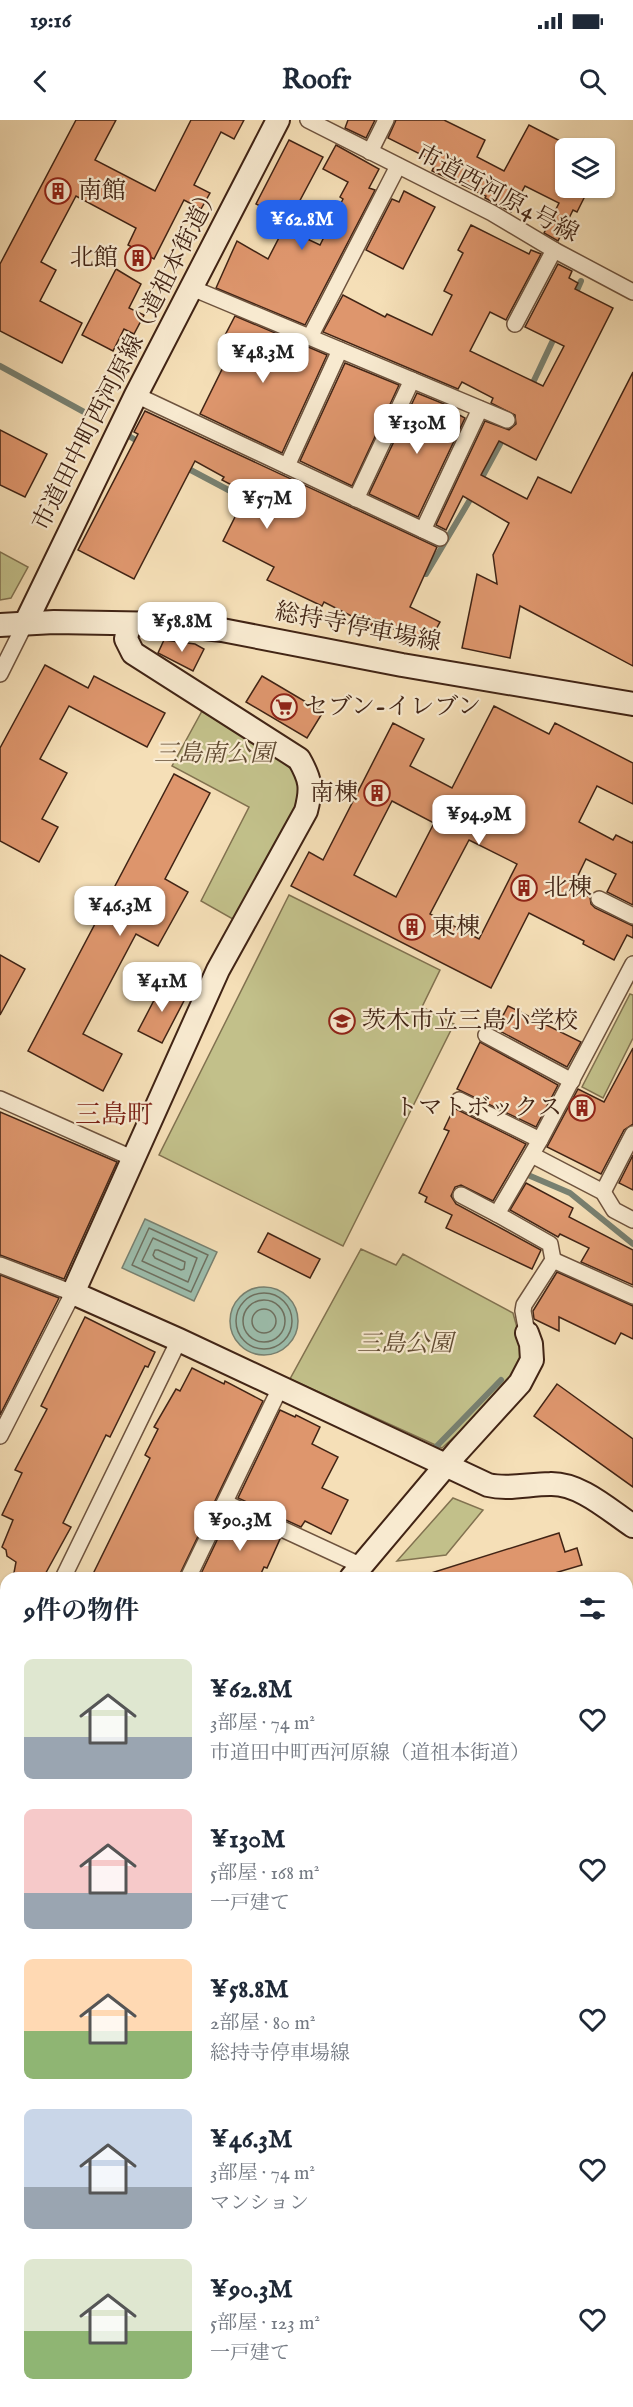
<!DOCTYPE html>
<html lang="ja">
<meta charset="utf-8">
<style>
:root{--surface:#fff;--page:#f6f6f7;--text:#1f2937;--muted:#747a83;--accent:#2563eb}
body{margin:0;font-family:"IM FELL English","Noto Serif JP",serif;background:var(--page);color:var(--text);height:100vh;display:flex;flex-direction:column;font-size:22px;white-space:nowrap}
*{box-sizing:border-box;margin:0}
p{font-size:20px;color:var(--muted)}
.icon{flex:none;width:33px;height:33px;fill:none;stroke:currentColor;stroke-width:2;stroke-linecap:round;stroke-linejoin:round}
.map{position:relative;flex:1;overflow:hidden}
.sheet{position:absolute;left:0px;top:1452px;width:633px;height:836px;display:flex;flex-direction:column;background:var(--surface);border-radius:18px 18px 0 0;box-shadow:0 2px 4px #0004}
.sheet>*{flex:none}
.buttons{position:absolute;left:555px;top:18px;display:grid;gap:12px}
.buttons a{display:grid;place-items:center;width:60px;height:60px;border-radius:9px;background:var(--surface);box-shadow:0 2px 4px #0004;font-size:30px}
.price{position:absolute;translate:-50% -51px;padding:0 14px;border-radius:12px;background:#fff;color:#222;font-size:20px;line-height:39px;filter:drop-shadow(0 2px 3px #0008)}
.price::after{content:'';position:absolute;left:50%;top:36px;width:18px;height:14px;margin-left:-9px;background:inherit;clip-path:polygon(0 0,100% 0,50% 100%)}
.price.current{background:var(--accent);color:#fff}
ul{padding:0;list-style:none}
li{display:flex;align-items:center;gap:18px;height:150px;padding:0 24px}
li span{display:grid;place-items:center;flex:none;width:168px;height:120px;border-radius:9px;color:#555}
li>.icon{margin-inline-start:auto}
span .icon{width:72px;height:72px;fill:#fffc;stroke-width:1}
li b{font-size:26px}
h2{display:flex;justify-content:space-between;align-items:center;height:72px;padding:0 24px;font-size:26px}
.status{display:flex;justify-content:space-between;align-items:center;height:42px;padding:0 30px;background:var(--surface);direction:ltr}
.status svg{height:16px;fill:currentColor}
header{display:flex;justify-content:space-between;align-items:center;height:78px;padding:0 24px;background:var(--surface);font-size:27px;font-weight:700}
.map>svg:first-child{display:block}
.green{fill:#c2c08a;stroke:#827250;stroke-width:1.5}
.water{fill:#9cbdac;stroke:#788070;stroke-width:1.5}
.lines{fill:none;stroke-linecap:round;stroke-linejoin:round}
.shore{stroke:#6e7060;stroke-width:1.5}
.stream{stroke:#788070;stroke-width:6}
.building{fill:#de966d;stroke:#412415;stroke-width:1.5;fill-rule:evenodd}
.street-casing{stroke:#6e533e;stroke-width:18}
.secondary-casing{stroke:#412415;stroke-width:26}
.street{stroke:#f8ead0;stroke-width:15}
.secondary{stroke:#f8ead0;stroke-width:22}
.labels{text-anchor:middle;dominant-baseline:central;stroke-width:4.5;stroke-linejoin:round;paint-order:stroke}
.poi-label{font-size:24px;fill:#412415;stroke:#f8ead0;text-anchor:start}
.street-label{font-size:24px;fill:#412415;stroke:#f8ead0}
.park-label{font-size:24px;font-style:italic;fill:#614b32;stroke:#f8ead0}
.neighbourhood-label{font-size:26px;fill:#7a1f14;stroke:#f8ead0}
</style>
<div class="status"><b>19:16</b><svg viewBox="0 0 49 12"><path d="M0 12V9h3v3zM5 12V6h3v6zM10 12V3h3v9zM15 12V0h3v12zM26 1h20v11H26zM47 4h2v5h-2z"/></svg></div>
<header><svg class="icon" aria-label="back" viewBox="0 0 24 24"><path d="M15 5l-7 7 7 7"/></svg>Roofr<svg class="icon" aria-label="search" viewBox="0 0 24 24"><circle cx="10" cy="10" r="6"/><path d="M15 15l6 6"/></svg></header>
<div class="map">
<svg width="633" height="2287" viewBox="0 0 633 2287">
<rect width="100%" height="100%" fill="#f5dfb7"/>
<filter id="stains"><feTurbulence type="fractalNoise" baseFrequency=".00333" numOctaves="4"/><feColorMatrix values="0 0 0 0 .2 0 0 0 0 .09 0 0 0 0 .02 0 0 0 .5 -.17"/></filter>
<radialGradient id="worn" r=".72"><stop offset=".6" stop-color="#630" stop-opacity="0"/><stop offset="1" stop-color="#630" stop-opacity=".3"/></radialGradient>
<g class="green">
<polygon points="0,432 28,447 11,478 0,480"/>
<polygon points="202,591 282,641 293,651 303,673 238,802 201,781 249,687 172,646"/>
<polygon points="289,775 440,850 422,887 454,904 343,1126 159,1035"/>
<polygon points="630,874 633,875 633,918 603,978 582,967"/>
<path d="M361 1129 396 1145 403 1134 513 1193C516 1205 522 1220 521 1233 516 1268 466 1305 442 1328L290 1259Z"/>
<polygon points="453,1378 483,1390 446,1435 397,1441"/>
<polygon points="0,1499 6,1500 6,1807 0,1804"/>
</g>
<g class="water">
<polygon points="145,1099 217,1132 194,1181 122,1148"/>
<circle cx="264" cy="1201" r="34"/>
</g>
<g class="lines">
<g class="shore">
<polygon points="149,1108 208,1135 191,1172 132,1145"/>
<polygon points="153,1118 197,1138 188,1162 142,1141"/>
<polygon points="155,1130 158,1130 185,1142 184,1149 181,1150 155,1138 153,1135"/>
<circle cx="264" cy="1201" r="28"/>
<circle cx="264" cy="1201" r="21"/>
<circle cx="264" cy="1201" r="12"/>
</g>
<g class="stream">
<polyline points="574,177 581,161"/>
<polyline points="0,246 95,298"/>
<polyline points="530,269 555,216"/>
<polyline points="129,316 142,324"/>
<polyline points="185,347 251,382"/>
<polyline points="480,361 518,291"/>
<polyline points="420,451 426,454 474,373"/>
<polyline points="528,1055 570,1073 633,1124"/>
<polyline points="434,1329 501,1260"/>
</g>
</g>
<g class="building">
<polygon points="76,0 116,0 95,40 155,71 191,0 244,0 234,19 221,12 194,65 210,73 201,89 184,80 154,139 128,125 136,108 76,76 41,142 56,150 40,181 82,203 62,243 0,211 0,144"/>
<polygon points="348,0 375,0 366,18 345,8"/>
<polygon points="396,0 444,0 485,20 477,37 504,51 529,5 566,24 566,68 589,68 577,92 573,90 558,121 544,113 559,83 525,66 511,92 485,78 486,76 432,51 436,42 388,18"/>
<polygon points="289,20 323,37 289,101 256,84"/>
<polygon points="336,25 379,49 369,68 375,70 305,205 216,168 237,121 268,139 284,108 320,125 343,79 340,77 348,62 323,49"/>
<polygon points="404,71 435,87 403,149 366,130 392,79 399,82"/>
<polygon points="471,105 529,134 531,130 541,134 507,198 506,200 490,192 470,231 543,266 564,226 525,207 558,144 572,151 569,158 578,163 575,169 613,188 536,340 499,321 481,355 527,379 538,357 571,373 633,252 633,546 520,486 510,538 462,528 477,454 497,464 493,435 509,403 463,376 446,410 436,405 485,301 509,310 516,304 515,295 491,283 493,278 462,262 458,269 323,212 343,175 385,197 387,194 432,215 452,175 444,171 463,133 458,130"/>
<polygon points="116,149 141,164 129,188 144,195 134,214 124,209 113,231 82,215"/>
<polygon points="235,196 327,235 282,333 200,294 232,229 221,223"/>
<polygon points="345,243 399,265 352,366 300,341"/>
<polygon points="417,273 449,286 448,289 465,298 418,397 369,374"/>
<polygon points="145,291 437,427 410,487 440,502 429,522 401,518 403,514 375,499 371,506 324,482 322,486 267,460 274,447 223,421 247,373 222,360 224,357 195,341 134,459 78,430 138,314 134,312"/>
<polygon points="0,310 47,334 25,377 0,365"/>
<polygon points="164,520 195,524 204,529 193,551 158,533"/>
<polygon points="45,545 88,568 94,556 165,593 147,627 69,586 40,639 67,653 42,699 58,707 39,742 0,721 0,628"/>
<polygon points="262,556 323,592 307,618 246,582"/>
<path d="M494 586 549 614 555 603 633 643V684L597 666 579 702 613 720 616 715 632 723 633 721V785L607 772 616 754 586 739 572 768 590 777 591 784 595 788 633 806V818L627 815 614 840 583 824 584 821 529 793 491 868 291 766 309 732 323 740 393 603 424 619 410 646 452 668ZM392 681 434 703 396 777 354 755ZM469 720 517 744 479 819 430 794Z"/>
<polygon points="174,654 210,673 165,759 188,772 158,826 136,814 83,914 122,934 103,971 28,931"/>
<polygon points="0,835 25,849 0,895"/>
<polygon points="163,863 187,875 162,923 138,911"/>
<polygon points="508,886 581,922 567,947 496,909"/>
<polygon points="480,922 558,965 536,1007 457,969"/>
<polygon points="633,928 633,1004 624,1010 601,1054 547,1027 578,969 604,982"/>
<polygon points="454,988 526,1024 493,1081 461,1065 455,1067 451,1076 456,1084 541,1130 532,1149 446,1108 452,1095 425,1082 427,1077 419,1073 449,1011 444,1009"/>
<polygon points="0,992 117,1042 64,1159 0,1135"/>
<polygon points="633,1035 633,1070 619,1063"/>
<polygon points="526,1063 573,1088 569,1097 633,1130 633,1165 581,1142 589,1128 560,1114 558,1117 510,1090"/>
<polygon points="268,1113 320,1139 310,1158 258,1132"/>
<polygon points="557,1152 633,1186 633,1219 621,1213 615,1224 559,1197 559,1211 534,1199 533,1191"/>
<polygon points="0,1155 59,1178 0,1295"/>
<polygon points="85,1197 155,1232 148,1247 145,1246 110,1317 106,1315 63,1403 71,1407 43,1458 13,1458 16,1442 7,1436 6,1430 2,1427 13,1400 2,1395 22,1353 15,1350 47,1289 41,1286"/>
<polygon points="192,1248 224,1264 225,1261 263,1281 178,1458 91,1458 150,1338 145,1335 158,1309 154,1307 176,1269 180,1271"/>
<polygon points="557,1264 633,1319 633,1367 534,1296"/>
<polygon points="280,1290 295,1297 296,1295 320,1307 312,1324 338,1337 322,1368 348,1380 331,1414 305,1401 301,1407 238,1378"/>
<polygon points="229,1395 280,1419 267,1448 264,1447 259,1458 199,1458"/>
<polygon points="559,1413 565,1432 577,1428 582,1445 538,1458 429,1458 428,1454"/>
</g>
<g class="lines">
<g class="street-casing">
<g id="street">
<polyline points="308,0 492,93 554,130 633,172"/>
<polyline points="370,32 386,0"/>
<polyline points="192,168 507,300"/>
<polyline points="515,204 554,130"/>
<polyline points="310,217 398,46"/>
<polyline points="136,275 440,418"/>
<polyline points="287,346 340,230"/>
<polyline points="356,379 412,260"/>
<polyline points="423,410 480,289"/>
<polyline points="0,554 26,502"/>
<polyline points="599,779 633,796"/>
<polyline points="486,915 572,961"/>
<polyline points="0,979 132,1038"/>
<polyline points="459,980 540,1020"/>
<polyline points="532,1035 603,1072 614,1090 633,1100"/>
<polyline points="603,1072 633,1014"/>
<polyline points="461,1075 497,1094"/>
<polyline points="553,1140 633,1176"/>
<polyline points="0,1145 73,1173 0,1316"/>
<polyline points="527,1213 523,1191 524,1185 553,1140 550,1124 497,1094 540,1020 633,844"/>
<polyline points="226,1383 362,1446"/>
<polyline points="63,1458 179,1220"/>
<polyline points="188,1458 280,1268"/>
<polyline points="0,1482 6,1482"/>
<polyline points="627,1799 633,1802"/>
<polyline points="0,1841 6,1836"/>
<polyline points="0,1974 6,1972"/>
<polyline points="0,2052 6,2055"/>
<polyline points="0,2141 6,2144"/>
<polyline points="0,2235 6,2238"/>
<polyline points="627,2251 633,2255"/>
<polyline points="92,2282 103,2287"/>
<polyline points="348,2282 374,2287"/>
<polyline points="56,2287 58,2282"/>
<polyline points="472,2287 475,2282"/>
</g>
</g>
<g class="secondary-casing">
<g id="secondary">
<polyline points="26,502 136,275 278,0"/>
<path d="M129 504 126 519 133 533 299 639C311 660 312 668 306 691L218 850 73 1173 179 1220 488 1365C508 1370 529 1364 550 1364 580 1363 609 1390 633 1406"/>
<polyline points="0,505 54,502 169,504 222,510 402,545 633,584"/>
<polyline points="351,1458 458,1331 520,1263 532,1240 531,1224 527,1213"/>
<polyline points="627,1916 633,1905"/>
<polyline points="627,1999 633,2002"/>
</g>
</g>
<use href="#street" class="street"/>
<use href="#secondary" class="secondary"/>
</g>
<defs>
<g id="building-ring" transform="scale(1.35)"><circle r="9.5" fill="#f8ead0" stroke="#8f2418" stroke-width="1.5"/><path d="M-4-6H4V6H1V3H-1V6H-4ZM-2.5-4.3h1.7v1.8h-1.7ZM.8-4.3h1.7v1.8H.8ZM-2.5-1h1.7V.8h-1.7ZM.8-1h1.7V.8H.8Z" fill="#8f2418"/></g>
<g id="supermarket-ring" transform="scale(1.35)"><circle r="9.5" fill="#f8ead0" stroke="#8f2418" stroke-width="1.5"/><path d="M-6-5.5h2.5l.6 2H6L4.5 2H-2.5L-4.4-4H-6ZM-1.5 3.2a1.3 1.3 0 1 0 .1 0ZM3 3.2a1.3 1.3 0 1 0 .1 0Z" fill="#8f2418"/></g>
<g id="school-ring" transform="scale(1.35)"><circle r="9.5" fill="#f8ead0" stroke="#8f2418" stroke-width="1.5"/><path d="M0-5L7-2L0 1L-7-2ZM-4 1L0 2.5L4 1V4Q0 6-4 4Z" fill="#8f2418"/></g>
</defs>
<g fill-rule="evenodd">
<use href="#building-ring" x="58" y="71"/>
<use href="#building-ring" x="138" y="138"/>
<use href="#supermarket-ring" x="284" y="587"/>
<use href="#building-ring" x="377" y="673"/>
<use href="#building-ring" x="524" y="768"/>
<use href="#building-ring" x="412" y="807"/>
<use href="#school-ring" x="342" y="901"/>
<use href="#building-ring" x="582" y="988"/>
</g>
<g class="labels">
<g class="poi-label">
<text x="78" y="71">南館</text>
<text x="118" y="138" text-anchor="end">北館</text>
<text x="304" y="587">セブン-イレブン</text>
<text x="358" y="673" text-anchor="end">南棟</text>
<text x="544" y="768">北棟</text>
<text x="432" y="807">東棟</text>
<text x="362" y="901">茨木市立三島小学校</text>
<text x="562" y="988" text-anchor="end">トマトボックス</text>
</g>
<g class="street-label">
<text transform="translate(497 74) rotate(28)">市道西河原4号線</text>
<text transform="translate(127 238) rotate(-63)">市道田中町西河原線（道祖本街道）</text>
<text transform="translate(358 508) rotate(11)">総持寺停車場線</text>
</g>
<g class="park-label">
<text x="214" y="634">三島南公園</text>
<text x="405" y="1224">三島公園</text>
</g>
<g class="neighbourhood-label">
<text x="114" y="995">三島町</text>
</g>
</g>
<rect width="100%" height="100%" filter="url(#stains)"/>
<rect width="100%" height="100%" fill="url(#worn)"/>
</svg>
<div class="buttons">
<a><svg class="icon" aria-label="layers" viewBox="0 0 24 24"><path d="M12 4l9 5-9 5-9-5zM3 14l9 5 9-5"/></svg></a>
</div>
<b class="price current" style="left:302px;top:131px">¥62.8M</b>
<b class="price" style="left:263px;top:264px">¥48.3M</b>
<b class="price" style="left:417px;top:335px">¥130M</b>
<b class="price" style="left:267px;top:410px">¥57M</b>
<b class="price" style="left:182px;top:533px">¥58.8M</b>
<b class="price" style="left:479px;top:726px">¥94.9M</b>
<b class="price" style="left:120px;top:817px">¥46.3M</b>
<b class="price" style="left:162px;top:893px">¥41M</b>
<b class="price" style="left:240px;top:1432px">¥90.3M</b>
<section class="sheet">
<h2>9件の物件<svg class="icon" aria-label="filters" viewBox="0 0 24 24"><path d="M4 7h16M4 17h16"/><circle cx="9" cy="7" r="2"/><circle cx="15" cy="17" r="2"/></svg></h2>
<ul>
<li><span style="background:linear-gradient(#dfe7d0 65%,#9aa5b1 0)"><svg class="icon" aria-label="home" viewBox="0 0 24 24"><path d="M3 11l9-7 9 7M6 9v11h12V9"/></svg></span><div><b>¥62.8M</b><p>3部屋 · 74 m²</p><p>市道田中町西河原線（道祖本街道）</p></div><svg class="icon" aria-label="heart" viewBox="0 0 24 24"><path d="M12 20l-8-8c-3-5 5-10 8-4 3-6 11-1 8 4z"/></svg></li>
<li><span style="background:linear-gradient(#f6c9c9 70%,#9aa5b1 0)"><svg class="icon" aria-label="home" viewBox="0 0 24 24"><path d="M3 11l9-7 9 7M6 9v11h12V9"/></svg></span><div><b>¥130M</b><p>5部屋 · 168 m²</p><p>一戸建て</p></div><svg class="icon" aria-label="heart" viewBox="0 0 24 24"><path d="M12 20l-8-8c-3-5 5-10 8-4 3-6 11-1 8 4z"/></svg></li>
<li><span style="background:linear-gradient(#ffd9b3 60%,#8fb573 0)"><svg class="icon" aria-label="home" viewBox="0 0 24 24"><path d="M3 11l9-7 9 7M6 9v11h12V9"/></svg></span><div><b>¥58.8M</b><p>2部屋 · 80 m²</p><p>総持寺停車場線</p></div><svg class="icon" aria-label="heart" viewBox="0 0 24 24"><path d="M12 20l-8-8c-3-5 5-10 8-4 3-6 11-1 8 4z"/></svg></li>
<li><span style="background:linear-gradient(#c9d6e8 65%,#9aa5b1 0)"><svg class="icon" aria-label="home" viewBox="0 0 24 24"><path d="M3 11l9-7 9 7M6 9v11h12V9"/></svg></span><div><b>¥46.3M</b><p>3部屋 · 74 m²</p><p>マンション</p></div><svg class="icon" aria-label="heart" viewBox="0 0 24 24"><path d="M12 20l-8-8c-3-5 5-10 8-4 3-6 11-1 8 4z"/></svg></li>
<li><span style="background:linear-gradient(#dfe7d0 60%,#8fb573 0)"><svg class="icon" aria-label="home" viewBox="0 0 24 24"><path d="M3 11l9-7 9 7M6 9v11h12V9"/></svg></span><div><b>¥90.3M</b><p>5部屋 · 123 m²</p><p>一戸建て</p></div><svg class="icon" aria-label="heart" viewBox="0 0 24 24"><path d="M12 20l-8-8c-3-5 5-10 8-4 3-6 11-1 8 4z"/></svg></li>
</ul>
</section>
</div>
